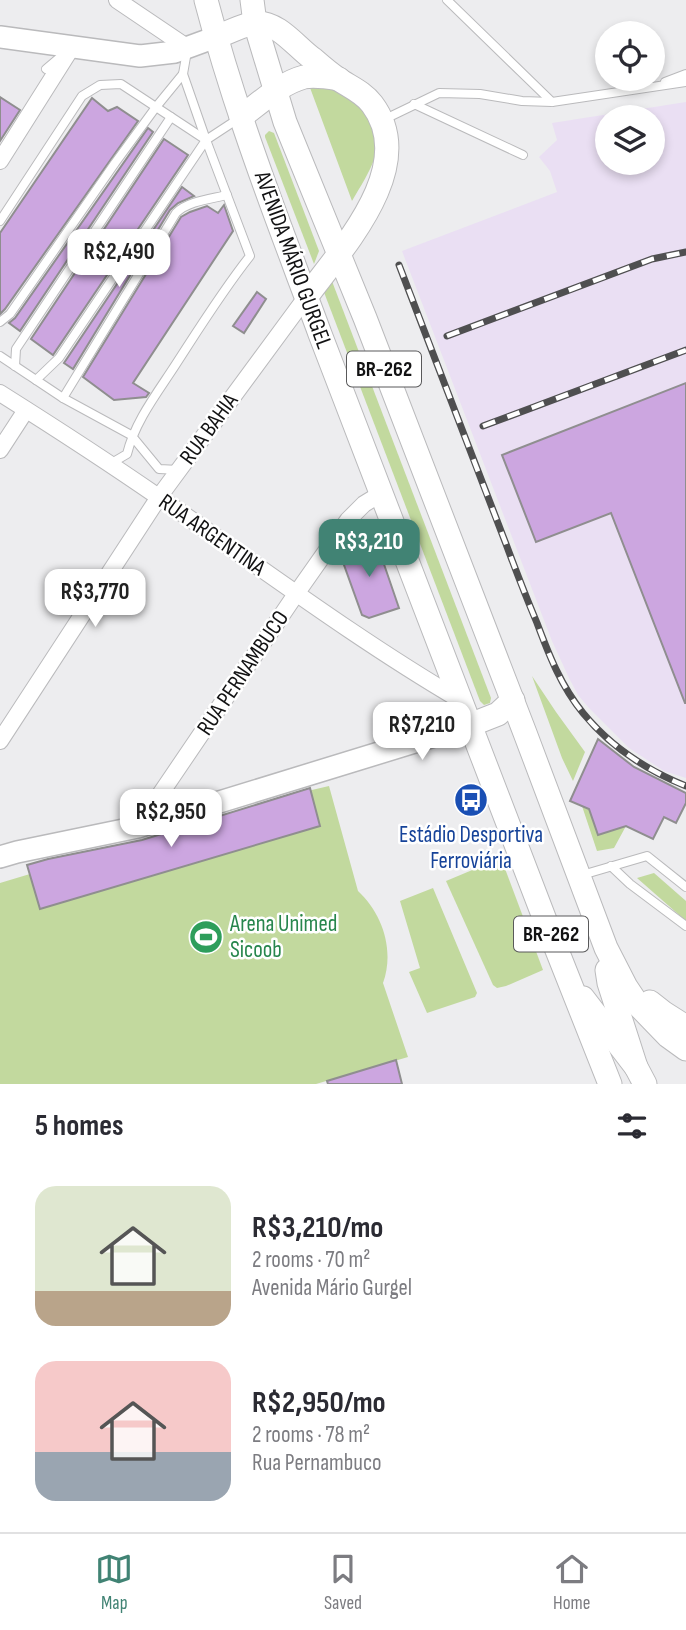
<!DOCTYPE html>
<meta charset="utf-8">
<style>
:root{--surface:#fff;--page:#f2f2f3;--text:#2b2b33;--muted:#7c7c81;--line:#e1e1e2;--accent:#418374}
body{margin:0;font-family:"Sofia Sans Condensed",sans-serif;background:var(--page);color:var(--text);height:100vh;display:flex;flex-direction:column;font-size:26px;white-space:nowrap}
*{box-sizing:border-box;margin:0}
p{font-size:23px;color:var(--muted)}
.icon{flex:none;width:38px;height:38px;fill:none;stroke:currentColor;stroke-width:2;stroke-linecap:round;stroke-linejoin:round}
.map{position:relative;height:1084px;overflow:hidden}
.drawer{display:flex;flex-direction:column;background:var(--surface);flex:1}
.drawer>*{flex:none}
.tools{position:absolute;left:595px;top:21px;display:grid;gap:14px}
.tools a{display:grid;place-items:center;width:70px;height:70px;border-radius:50%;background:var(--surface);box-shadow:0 4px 10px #0003;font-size:35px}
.price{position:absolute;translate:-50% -60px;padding:0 16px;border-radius:14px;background:#fff;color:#222;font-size:23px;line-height:46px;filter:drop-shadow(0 2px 4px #0008)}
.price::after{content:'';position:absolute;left:50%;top:42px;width:21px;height:16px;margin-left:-10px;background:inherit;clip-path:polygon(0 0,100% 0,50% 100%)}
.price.selected{background:var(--accent);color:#fff}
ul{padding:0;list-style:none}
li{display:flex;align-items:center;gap:21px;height:175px;padding:0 35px}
li span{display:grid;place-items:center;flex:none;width:196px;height:140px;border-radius:21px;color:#555}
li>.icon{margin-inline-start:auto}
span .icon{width:84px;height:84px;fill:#fffc;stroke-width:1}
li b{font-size:30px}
h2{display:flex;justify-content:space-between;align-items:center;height:84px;padding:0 35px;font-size:30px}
.dock{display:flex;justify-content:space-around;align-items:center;height:98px;border-top:2px solid var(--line);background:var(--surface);font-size:19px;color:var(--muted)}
.dock a{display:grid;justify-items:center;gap:4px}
.dock .selected{color:var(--accent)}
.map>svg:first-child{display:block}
.industrial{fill:#eadff3;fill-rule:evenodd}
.green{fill:#c2d99e}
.building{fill:#cca6e0;stroke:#8f8e8f;stroke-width:2}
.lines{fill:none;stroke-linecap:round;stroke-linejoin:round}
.lane-casing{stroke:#bababc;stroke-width:10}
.street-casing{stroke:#bababc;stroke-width:18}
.secondary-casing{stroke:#bababc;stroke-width:24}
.primary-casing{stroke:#bababc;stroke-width:25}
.lane{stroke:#fff;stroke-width:8}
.street{stroke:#fff;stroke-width:16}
.secondary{stroke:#fff;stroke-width:21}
.primary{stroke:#fff;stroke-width:23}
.rail-casing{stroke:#4f4f50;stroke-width:7}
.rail{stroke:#fff;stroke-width:4.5;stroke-dasharray:13;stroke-linecap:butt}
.labels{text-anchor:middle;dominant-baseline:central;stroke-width:5;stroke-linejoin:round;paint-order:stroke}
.shield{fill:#fff;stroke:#59595a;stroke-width:2}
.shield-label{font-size:21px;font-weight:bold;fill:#121213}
.street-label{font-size:23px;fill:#121213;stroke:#fff}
.transit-label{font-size:23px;fill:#164399;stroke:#fff}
.leisure-label{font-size:23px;fill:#27864d;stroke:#fff;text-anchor:start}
</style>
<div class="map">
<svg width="686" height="1084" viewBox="0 0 686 1084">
<rect width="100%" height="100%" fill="#ededef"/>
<path class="industrial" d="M686 102V778L664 771 629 748 589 708 578 695 569 678 552 641 402 251 557 192 550 171 539 157 557 140 552 123ZM607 117H653V163H607Z"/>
<g class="green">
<path d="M316 82C345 96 371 104 375 140 376 146 376 151 375 157 370 172 360 187 352 201L309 85Z"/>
<polygon points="269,131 274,133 319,251 314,264 265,137 265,135"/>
<polygon points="330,276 491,698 490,703 484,705 480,701 322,287"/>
<polygon points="532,676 556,712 585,752 573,781 562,758"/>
<path d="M329 786 358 891C382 913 395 950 383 983L408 1057 316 1084H0V883L299 793Z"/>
<polygon points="582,806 589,809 598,835 626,826 614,848 597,851"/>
<polygon points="501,858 543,970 506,986 497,988 493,985 446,881"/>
<polygon points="654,873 686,901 686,921 637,878"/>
<polygon points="433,888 477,993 475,997 427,1013 409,972 420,968 400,901"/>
</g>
<g class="building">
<polygon points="0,97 20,110 0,141"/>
<polygon points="92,98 108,111 117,107 138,121 5,309 0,314 0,233"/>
<polygon points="148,128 153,132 20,331 9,323 15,318"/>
<polygon points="164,139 188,155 53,355 31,339"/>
<polygon points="182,187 194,196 178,203 170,210 73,369 64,363"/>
<polygon points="224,205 233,231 133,383 149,393 146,397 114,400 83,377 181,217 190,212 207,206 218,213"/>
<polygon points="257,292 266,299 244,333 233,326"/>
<polygon points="686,383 686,703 685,703 611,513 536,542 502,455"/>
<polygon points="375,538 399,608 369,618 362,615 339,551"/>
<polygon points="598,739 634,767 686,793 686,803 676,823 664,817 653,839 626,826 598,835 589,809 570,801"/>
<polygon points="310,788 320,826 40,909 27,865 48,859 142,840"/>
<polygon points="396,1060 402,1084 328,1084 327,1081"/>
</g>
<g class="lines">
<g class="lane-casing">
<g id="lane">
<polyline points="447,0 552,102"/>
<polyline points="46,69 59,58"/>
<polyline points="665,82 686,74"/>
<polyline points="414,104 523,155"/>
<polyline points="383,120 439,93 480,94 522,101 552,102 686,82"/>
<polyline points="0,221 82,96 100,85 121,84 206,140"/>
<polyline points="0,322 10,314 115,163 156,107 183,74 187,51"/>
<polyline points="0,356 63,398 131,435 159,469 179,470"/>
<polyline points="15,366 16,349 171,117"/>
<polyline points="36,380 59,358 206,140 238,119"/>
<path d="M63 398 176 213C188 201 211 199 227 195"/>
<path d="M110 464 127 454C135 421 158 392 176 364 200 327 223 290 250 256L206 140 183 74"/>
<polyline points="611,866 630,884 686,926"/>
<polyline points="582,875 647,856 686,887"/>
</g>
</g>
<g class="street-casing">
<g id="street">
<polyline points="117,0 188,48"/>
<polyline points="0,161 72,47"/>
<path d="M0 393C54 427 108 462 160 498 259 566 356 639 460 700"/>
<polyline points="0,450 26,410"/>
<polyline points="0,741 159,497 307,296"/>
<polyline points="138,827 296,594 348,520 364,504 382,493"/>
</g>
</g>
<g class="secondary-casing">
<g id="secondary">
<polyline points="0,37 140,56 175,52 216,37"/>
<polyline points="0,857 17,852 138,827 470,725"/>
</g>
</g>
<g class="primary-casing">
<g id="primary">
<path d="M206 0C229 88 260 174 292 259 301 284 311 309 320 334L545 920 610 1084"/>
<polyline points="252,0 255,23 285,122 365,318 525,733 606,948 626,987 638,1005 668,1036 686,1049"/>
<path d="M216 37C225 34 247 23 256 23 279 22 296 47 313 59 321 66 329 73 338 79 350 87 363 92 372 104 419 166 343 247 307 296"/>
<path d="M241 117C260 103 281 83 304 77 316 75 327 77 339 79"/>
<polyline points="470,725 498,714 513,700"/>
<polyline points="607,970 609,983 636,1067"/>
<polyline points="583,998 636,1067 645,1084"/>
<polyline points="650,1002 664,1013 686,1027"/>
</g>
</g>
<use href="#lane" class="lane"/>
<use href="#street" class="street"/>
<use href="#secondary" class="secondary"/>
<use href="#primary" class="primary"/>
<g class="rail-casing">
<g id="rail">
<path d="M399 265C435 358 470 451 506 544 516 571 526 597 537 623 549 655 561 686 583 713 610 746 646 770 686 786"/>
<polyline points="447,336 652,259 686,252"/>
<polyline points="483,426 686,350"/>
</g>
</g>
<use href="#rail" class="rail"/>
</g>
<defs>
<g id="bus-disc" transform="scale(1.75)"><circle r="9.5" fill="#1a4fb4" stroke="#fff"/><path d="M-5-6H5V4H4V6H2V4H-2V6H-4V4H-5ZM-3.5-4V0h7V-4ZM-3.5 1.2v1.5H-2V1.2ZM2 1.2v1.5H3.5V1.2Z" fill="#fff"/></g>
<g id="stadium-disc" transform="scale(1.75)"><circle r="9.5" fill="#2e9e5b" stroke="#fff"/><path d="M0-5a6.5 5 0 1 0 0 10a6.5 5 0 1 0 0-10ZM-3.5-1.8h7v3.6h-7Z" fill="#fff"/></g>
</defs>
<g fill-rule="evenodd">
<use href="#bus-disc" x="471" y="800"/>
<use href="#stadium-disc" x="206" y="937"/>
</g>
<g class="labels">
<g class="shield">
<rect x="347" y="351.5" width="74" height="35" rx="5"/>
<rect x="514" y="916.5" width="74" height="35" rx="5"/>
</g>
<g class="shield-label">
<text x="384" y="369">BR-262</text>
<text x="551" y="934">BR-262</text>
</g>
<g class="street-label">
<text transform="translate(293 260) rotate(70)">AVENIDA MÁRIO GURGEL</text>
<text transform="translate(209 429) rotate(-54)">RUA BAHIA</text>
<text transform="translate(212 535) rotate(35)">RUA ARGENTINA</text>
<text transform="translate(243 673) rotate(-56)">RUA PERNAMBUCO</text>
</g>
<g class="transit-label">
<text x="471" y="835">Estádio Desportiva<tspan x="471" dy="26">Ferroviária</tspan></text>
</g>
<g class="leisure-label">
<text x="230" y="924">Arena Unimed<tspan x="230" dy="26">Sicoob</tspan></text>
</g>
</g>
</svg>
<div class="tools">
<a><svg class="icon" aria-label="locate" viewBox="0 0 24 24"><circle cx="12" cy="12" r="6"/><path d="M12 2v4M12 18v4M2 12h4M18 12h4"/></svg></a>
<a><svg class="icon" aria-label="layers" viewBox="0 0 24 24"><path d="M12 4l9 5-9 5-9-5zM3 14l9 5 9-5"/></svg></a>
</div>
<b class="price" style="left:119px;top:289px">R$2,490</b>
<b class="price selected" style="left:369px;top:579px">R$3,210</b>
<b class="price" style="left:95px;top:629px">R$3,770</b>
<b class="price" style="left:422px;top:762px">R$7,210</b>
<b class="price" style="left:171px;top:849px">R$2,950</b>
</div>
<section class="drawer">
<h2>5 homes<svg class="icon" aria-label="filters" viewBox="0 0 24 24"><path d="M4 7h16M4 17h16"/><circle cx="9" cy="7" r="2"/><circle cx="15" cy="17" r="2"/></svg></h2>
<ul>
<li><span style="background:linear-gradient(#dfe7d0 75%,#b9a48a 0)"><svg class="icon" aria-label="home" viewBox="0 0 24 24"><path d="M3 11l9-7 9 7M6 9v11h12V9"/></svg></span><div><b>R$3,210/mo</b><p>2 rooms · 70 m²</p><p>Avenida Mário Gurgel</p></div></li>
<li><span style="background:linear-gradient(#f6c9c9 65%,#9aa5b1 0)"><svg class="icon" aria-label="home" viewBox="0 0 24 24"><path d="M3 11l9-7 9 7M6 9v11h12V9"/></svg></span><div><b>R$2,950/mo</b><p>2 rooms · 78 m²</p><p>Rua Pernambuco</p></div></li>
</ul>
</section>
<nav class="dock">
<a class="selected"><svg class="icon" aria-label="map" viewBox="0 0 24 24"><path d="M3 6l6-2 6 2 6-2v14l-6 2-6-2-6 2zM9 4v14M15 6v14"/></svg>Map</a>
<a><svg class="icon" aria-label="saved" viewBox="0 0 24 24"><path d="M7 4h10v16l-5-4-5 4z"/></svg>Saved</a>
<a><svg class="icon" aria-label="home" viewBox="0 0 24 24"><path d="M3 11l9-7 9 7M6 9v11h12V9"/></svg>Home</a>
</nav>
